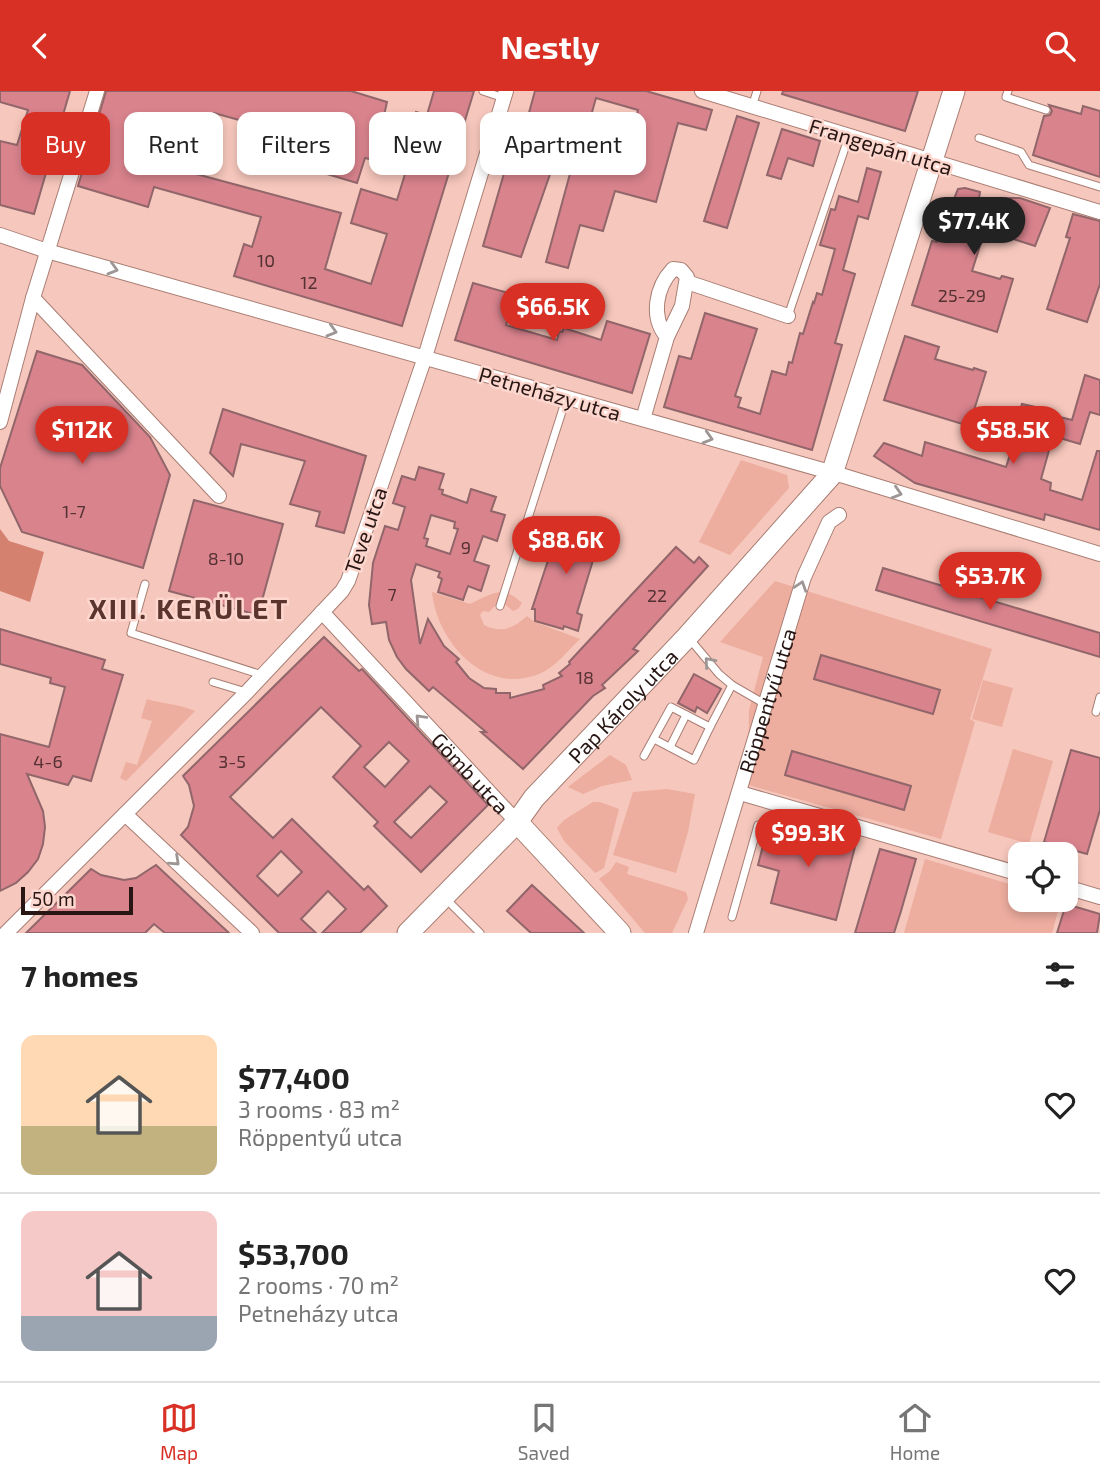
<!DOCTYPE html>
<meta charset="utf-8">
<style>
:root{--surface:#fff;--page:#f6f6f6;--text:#222;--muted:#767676;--line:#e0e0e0;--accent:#d93025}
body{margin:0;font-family:"Exo 2",sans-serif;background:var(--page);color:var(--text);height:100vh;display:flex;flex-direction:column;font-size:26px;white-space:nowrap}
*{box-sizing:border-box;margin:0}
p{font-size:23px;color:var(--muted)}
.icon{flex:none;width:38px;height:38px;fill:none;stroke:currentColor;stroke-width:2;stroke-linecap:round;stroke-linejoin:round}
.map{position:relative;height:842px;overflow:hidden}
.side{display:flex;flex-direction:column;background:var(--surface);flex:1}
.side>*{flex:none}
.hud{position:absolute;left:21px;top:21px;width:700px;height:63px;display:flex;gap:14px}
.tools{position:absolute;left:1008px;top:751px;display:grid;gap:14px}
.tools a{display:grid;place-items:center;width:70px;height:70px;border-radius:14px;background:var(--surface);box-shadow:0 4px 10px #0003;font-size:35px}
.scale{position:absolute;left:21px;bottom:18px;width:112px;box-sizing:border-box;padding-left:7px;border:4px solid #271613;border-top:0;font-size:19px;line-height:24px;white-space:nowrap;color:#271613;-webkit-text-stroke:5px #fdd6ce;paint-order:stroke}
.price{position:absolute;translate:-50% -60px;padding:0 16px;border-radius:24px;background:var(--accent);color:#fff;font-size:23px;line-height:46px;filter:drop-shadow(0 2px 4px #0008)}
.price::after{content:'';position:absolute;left:50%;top:42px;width:21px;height:16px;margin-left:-10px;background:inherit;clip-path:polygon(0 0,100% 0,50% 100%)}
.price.current{background:#222;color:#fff}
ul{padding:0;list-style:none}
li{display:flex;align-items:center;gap:21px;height:175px;padding:0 21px}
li+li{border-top:2px solid var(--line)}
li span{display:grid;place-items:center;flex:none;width:196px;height:140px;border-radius:14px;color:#555}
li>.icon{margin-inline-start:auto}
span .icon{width:84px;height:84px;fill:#fffc;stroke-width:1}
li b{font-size:30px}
h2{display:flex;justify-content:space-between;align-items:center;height:84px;padding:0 21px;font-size:30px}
.pill{padding:0 24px;border-radius:14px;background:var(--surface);box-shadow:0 4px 10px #0003;font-size:24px;line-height:63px}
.pill.current{background:var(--accent);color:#fff}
header{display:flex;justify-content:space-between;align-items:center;height:91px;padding:0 21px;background:var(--accent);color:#fff;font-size:32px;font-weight:700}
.tabs{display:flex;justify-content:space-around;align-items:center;height:98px;border-top:2px solid var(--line);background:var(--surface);font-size:19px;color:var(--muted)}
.tabs a{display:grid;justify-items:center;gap:4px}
.tabs .current{color:var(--accent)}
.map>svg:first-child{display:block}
.green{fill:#edad9f}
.forest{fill:#d48170}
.building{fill:#d9838d;stroke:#91666a;stroke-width:2;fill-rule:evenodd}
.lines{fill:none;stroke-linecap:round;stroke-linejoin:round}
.lane-casing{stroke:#a97e74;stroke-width:9}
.street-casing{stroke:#a97e74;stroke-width:16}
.secondary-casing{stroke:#a97e74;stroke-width:23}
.lane{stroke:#fff;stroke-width:7}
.street{stroke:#fff;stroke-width:14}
.secondary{stroke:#fff;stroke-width:21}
.oneway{stroke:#9e9695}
.labels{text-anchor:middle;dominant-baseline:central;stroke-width:5;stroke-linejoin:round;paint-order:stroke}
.number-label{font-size:18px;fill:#543132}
.street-label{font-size:21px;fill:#271613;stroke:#fdd6ce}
.district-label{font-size:28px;font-weight:bold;letter-spacing:2px;fill:#5a342d;stroke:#fdd6ce}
</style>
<header><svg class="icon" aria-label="back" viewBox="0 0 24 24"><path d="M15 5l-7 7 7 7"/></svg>Nestly<svg class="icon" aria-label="search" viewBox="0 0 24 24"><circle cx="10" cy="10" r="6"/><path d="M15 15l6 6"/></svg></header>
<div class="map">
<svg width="1100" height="842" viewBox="0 0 1100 842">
<rect width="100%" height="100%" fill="#f6c7bc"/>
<g class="green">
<polygon points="741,369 787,384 789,397 730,464 699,451"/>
<polygon points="775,490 992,558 970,628 975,631 941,748 748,694 749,619 763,566 720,551"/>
<path d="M432 501 470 513C491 503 503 493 522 512L518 518 513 520 506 514 497 513 489 521 483 520 480 524 484 534C501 543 514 537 527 525L535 531 580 548C567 560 556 576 539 583 485 605 437 551 432 501Z"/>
<polygon points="983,589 1013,597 1002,636 972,628"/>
<path d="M147 608C163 613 180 613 195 620L126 690 120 687 126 671 137 674 152 630 141 627Z"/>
<polygon points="1013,658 1053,670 1029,753 988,741"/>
<polygon points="610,664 626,674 632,689 602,695 583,703 568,696"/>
<polygon points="667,698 695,703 688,741 676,782 613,764 633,701"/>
<polygon points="593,711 600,711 619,718 604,777 595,782 564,750 557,737 564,729"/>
<polygon points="925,768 1020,796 1020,808 1061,809 1052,842 904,842"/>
<polygon points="616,771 629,776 627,783 686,801 688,808 672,842 645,842 599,788 610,780"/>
</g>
<polygon class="forest" points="0,438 9,450 44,461 30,511 0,500"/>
<g class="building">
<polygon points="0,0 70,0 34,123 0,114 0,50 17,54 28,19 0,11"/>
<polygon points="106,0 351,0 387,11 374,69 365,67 357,92 247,59 248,55 243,53 250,32 214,22 205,52 185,45 174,77 341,122 325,178 371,193 387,143 351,132 361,98 397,109 413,57 405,55 416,21 427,24 434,0 474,0 402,235 234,185 244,153 252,156 261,126 154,96 148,116 78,95"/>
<path d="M535 0H646L712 19 706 39 678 32 656 111 615 100 603 140 580 134 568 177 546 171 577 57 561 52 521 166 483 155 520 27 527 29ZM596 7 638 19 627 59 585 46Z"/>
<polygon points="783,0 918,0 905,40 782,3"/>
<polygon points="1049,14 1081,23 1083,15 1100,20 1100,86 1033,64 1044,25 1050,24 1052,20"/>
<polygon points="737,25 759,32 727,137 704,130"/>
<polygon points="782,38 820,50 813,75 788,67 781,88 767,84"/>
<polygon points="867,77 881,81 868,128 858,125 843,179 855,183 835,252 842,254 812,359 664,316 679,265 691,268 705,222 757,238 735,305 741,307 738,316 760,323 772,280 786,284 789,271 792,272 800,242 803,243 813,211 814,212 817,202 822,204 835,158 820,154 831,118 835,119 839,105 858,111"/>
<polygon points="965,97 980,101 979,107 1020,107 1050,117 1035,155 985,139 972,180 1000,188 1002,185 1013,188 997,241 912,214 932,150 937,151 943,124 947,125 958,98"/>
<polygon points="1073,123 1100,130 1100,193 1087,231 1047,218 1070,147 1066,146"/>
<polygon points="473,192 515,204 506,234 557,249 559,240 562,241 564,237 601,249 607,230 650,243 632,302 455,249"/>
<polygon points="905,245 939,256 935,268 973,279 974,277 986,281 969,335 884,309"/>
<polygon points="37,260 82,274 150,346 170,384 143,477 22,441 0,395 0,377"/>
<polygon points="1085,284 1100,289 1100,324 1090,321 1080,353 1053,345 1041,388 1051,392 1050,399 1082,409 1097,360 1100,360 1100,439 1045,423 1044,429 915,392 874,365 884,352 922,365 925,351 1006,376 1014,351 1010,349 1022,313 1040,317 1039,321 1072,329"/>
<polygon points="223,318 366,365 344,442 316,435 320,421 290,413 305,370 241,353 233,385 210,362"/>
<path d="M419 376 444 383 439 398 443 399 442 403 467 412 471 398 496 406 491 420 505 424 497 450 483 445 474 470 489 475 481 500 468 495 463 509 438 501 442 488 438 486 440 481 416 473 411 489 420 553 428 528 444 555 459 568 456 571 469 587 484 597 496 598V602H510V607L544 598 543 594 562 585 559 582 570 573 569 571 676 456 694 472 699 466 708 475 633 558 638 560 602 594 605 597 593 605 523 678 481 641H486L433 596 429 600 406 578 397 566 389 549 386 531 372 533 369 514 373 472 385 435 398 439 405 416 393 412 402 385 415 389ZM431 424 455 431 454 437 458 438 450 463 426 455 428 448 424 447Z"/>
<polygon points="194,409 283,433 258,524 169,500"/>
<polygon points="562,427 596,437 594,441 601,443 577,522 582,524 578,540 564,535 563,538 535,530 535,518 532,518"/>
<polygon points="883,477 1100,542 1100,566 876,499"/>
<polygon points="0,538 105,569 102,578 123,584 91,690 73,685 68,694 27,683 43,720 45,736 43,753 38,768 28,781 16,792 0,800 0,643 49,656 65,596 50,592 51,587 0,573"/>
<path d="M324 546 359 580 362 578 488 714 421 781 374 735 378 731 333 686 361 655 321 616 230 706 273 747 292 728 364 799 368 795 387 815 360 842H322L346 818 328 800 301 828 316 842H279L181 744 188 736 194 715 189 694 183 685ZM389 651 409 670 385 696 364 676ZM430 695 447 711 411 747 394 731ZM281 760 302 781 278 805 257 785Z"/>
<polygon points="821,564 940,599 933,623 814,588"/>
<polygon points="694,583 721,598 707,622 697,616 695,621 678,612"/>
<polygon points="1071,659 1100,667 1100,719 1087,763 1044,751"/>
<polygon points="792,660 911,695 904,719 785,684"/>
<polygon points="782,732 856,752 836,829 771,812 779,780 758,774 768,735 781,739"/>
<polygon points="880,758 916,768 901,820 894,842 855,842"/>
<polygon points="156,774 229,842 165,842 154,833 145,842 26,842 91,778 101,784 124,789 136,787"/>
<polygon points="532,794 584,842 531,842 507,820"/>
<polygon points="1066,813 1100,823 1097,842 1057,842"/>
</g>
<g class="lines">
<g class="lane-casing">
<g id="lane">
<polyline points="483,0 504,7"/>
<polyline points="1008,0 1006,6 1046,19"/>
<polyline points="752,16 757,0"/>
<polyline points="979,47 1021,61 1029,74 1100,96"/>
<polyline points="788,225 849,45"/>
<polyline points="145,493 131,542 262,584"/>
<polyline points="500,515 566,308"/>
<polyline points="688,546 719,583 732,594 765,613"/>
<polyline points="213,591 246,601"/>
<polyline points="1096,621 1100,606"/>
<polyline points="654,648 694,669 710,636"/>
<polyline points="670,656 686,624"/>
<polyline points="644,665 671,616 710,636 732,594"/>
<polyline points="444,806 480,842"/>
<polyline points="732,826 758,734"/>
</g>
</g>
<g class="street-casing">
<g id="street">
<polyline points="97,0 33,207 219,405"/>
<polyline points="702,0 1100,121"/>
<polyline points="0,144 47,160 844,385 1100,463"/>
<polyline points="687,191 788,225"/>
<path d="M643 328 667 246 682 215 687 186 681 179 673 178C656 196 650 226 667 246"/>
<polyline points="0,331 33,207"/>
<path id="s1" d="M322 521 517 731"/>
<polyline points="740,702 1020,783"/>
<polyline points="125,723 252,842"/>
<polyline points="1066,796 1100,806"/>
<polyline points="6,842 247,601 342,500 348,490 425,266 506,0"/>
<path id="s2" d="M696 842 804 486 829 431 839 424"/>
</g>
</g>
<g class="secondary-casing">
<g id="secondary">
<polyline points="517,731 620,842"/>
<path id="s3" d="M408 842 517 731 534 707 687 546 832 383 954 0"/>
</g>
</g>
<use href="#lane" class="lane"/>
<use href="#street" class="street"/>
<use href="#secondary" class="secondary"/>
</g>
<defs><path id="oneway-chevron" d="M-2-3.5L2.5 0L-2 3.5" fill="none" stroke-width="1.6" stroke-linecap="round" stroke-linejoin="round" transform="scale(1.75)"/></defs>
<g class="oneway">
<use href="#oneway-chevron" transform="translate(113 178) rotate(16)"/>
<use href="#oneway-chevron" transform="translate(332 240) rotate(16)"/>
<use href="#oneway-chevron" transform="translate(708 347) rotate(16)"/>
<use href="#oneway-chevron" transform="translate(897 402) rotate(17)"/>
<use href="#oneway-chevron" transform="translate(801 495) rotate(-72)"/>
<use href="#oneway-chevron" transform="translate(709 571) rotate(-131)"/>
<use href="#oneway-chevron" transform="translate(420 628) rotate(-133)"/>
<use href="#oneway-chevron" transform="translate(175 770) rotate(43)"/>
</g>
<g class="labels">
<g class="number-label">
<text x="266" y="169">10</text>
<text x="309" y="191">12</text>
<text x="962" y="204">25-29</text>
<text x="74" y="420">1-7</text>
<text x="466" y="456">9</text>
<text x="226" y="467">8-10</text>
<text x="392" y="503">7</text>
<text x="657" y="504">22</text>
<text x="585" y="586">18</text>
<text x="48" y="670">4-6</text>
<text x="232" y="670">3-5</text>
</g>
<g class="street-label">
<text transform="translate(881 55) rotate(17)">Frangepán utca</text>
<text transform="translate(550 302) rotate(16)">Petneházy utca</text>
<text transform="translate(365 439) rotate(-71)">Teve utca</text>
<text stroke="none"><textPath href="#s2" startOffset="243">Röppentyű utca</textPath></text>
<text stroke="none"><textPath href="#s3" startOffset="313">Pap Károly utca</textPath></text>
<text stroke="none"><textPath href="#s1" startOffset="219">Gömb utca</textPath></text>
</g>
<g class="district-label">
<text x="189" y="517">XIII. KERÜLET</text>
</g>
</g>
</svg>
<div class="tools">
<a><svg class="icon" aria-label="locate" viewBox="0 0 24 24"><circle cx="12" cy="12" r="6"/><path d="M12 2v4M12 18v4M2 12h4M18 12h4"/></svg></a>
</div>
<div class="scale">50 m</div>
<b class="price current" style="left:974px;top:166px">$77.4K</b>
<b class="price" style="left:553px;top:252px">$66.5K</b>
<b class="price" style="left:82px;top:375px">$112K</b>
<b class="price" style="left:1013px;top:375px">$58.5K</b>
<b class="price" style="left:566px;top:485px">$88.6K</b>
<b class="price" style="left:990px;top:521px">$53.7K</b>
<b class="price" style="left:808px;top:778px">$99.3K</b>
<div class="hud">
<a class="pill current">Buy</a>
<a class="pill">Rent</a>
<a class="pill">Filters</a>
<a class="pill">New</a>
<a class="pill">Apartment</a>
</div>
</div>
<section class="side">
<h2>7 homes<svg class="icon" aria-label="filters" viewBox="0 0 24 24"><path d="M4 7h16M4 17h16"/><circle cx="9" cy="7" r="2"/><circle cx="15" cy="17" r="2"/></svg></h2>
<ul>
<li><span style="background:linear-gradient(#ffd9b3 65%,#c2b280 0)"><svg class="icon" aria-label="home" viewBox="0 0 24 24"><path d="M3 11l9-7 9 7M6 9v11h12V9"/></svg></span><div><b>$77,400</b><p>3 rooms · 83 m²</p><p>Röppentyű utca</p></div><svg class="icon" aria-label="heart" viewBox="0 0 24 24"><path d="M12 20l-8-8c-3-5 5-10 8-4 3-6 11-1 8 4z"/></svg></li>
<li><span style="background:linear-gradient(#f6c9c9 75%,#9aa5b1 0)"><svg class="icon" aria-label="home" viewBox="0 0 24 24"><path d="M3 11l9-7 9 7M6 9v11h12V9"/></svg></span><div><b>$53,700</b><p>2 rooms · 70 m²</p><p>Petneházy utca</p></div><svg class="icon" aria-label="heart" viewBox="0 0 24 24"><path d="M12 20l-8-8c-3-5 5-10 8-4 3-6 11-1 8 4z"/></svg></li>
</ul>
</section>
<nav class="tabs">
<a class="current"><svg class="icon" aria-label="map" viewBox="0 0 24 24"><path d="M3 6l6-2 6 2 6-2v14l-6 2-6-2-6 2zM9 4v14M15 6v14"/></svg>Map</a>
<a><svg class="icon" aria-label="saved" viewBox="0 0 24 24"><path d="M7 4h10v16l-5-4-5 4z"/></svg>Saved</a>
<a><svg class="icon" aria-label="home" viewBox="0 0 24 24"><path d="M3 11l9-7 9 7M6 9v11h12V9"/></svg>Home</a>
</nav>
